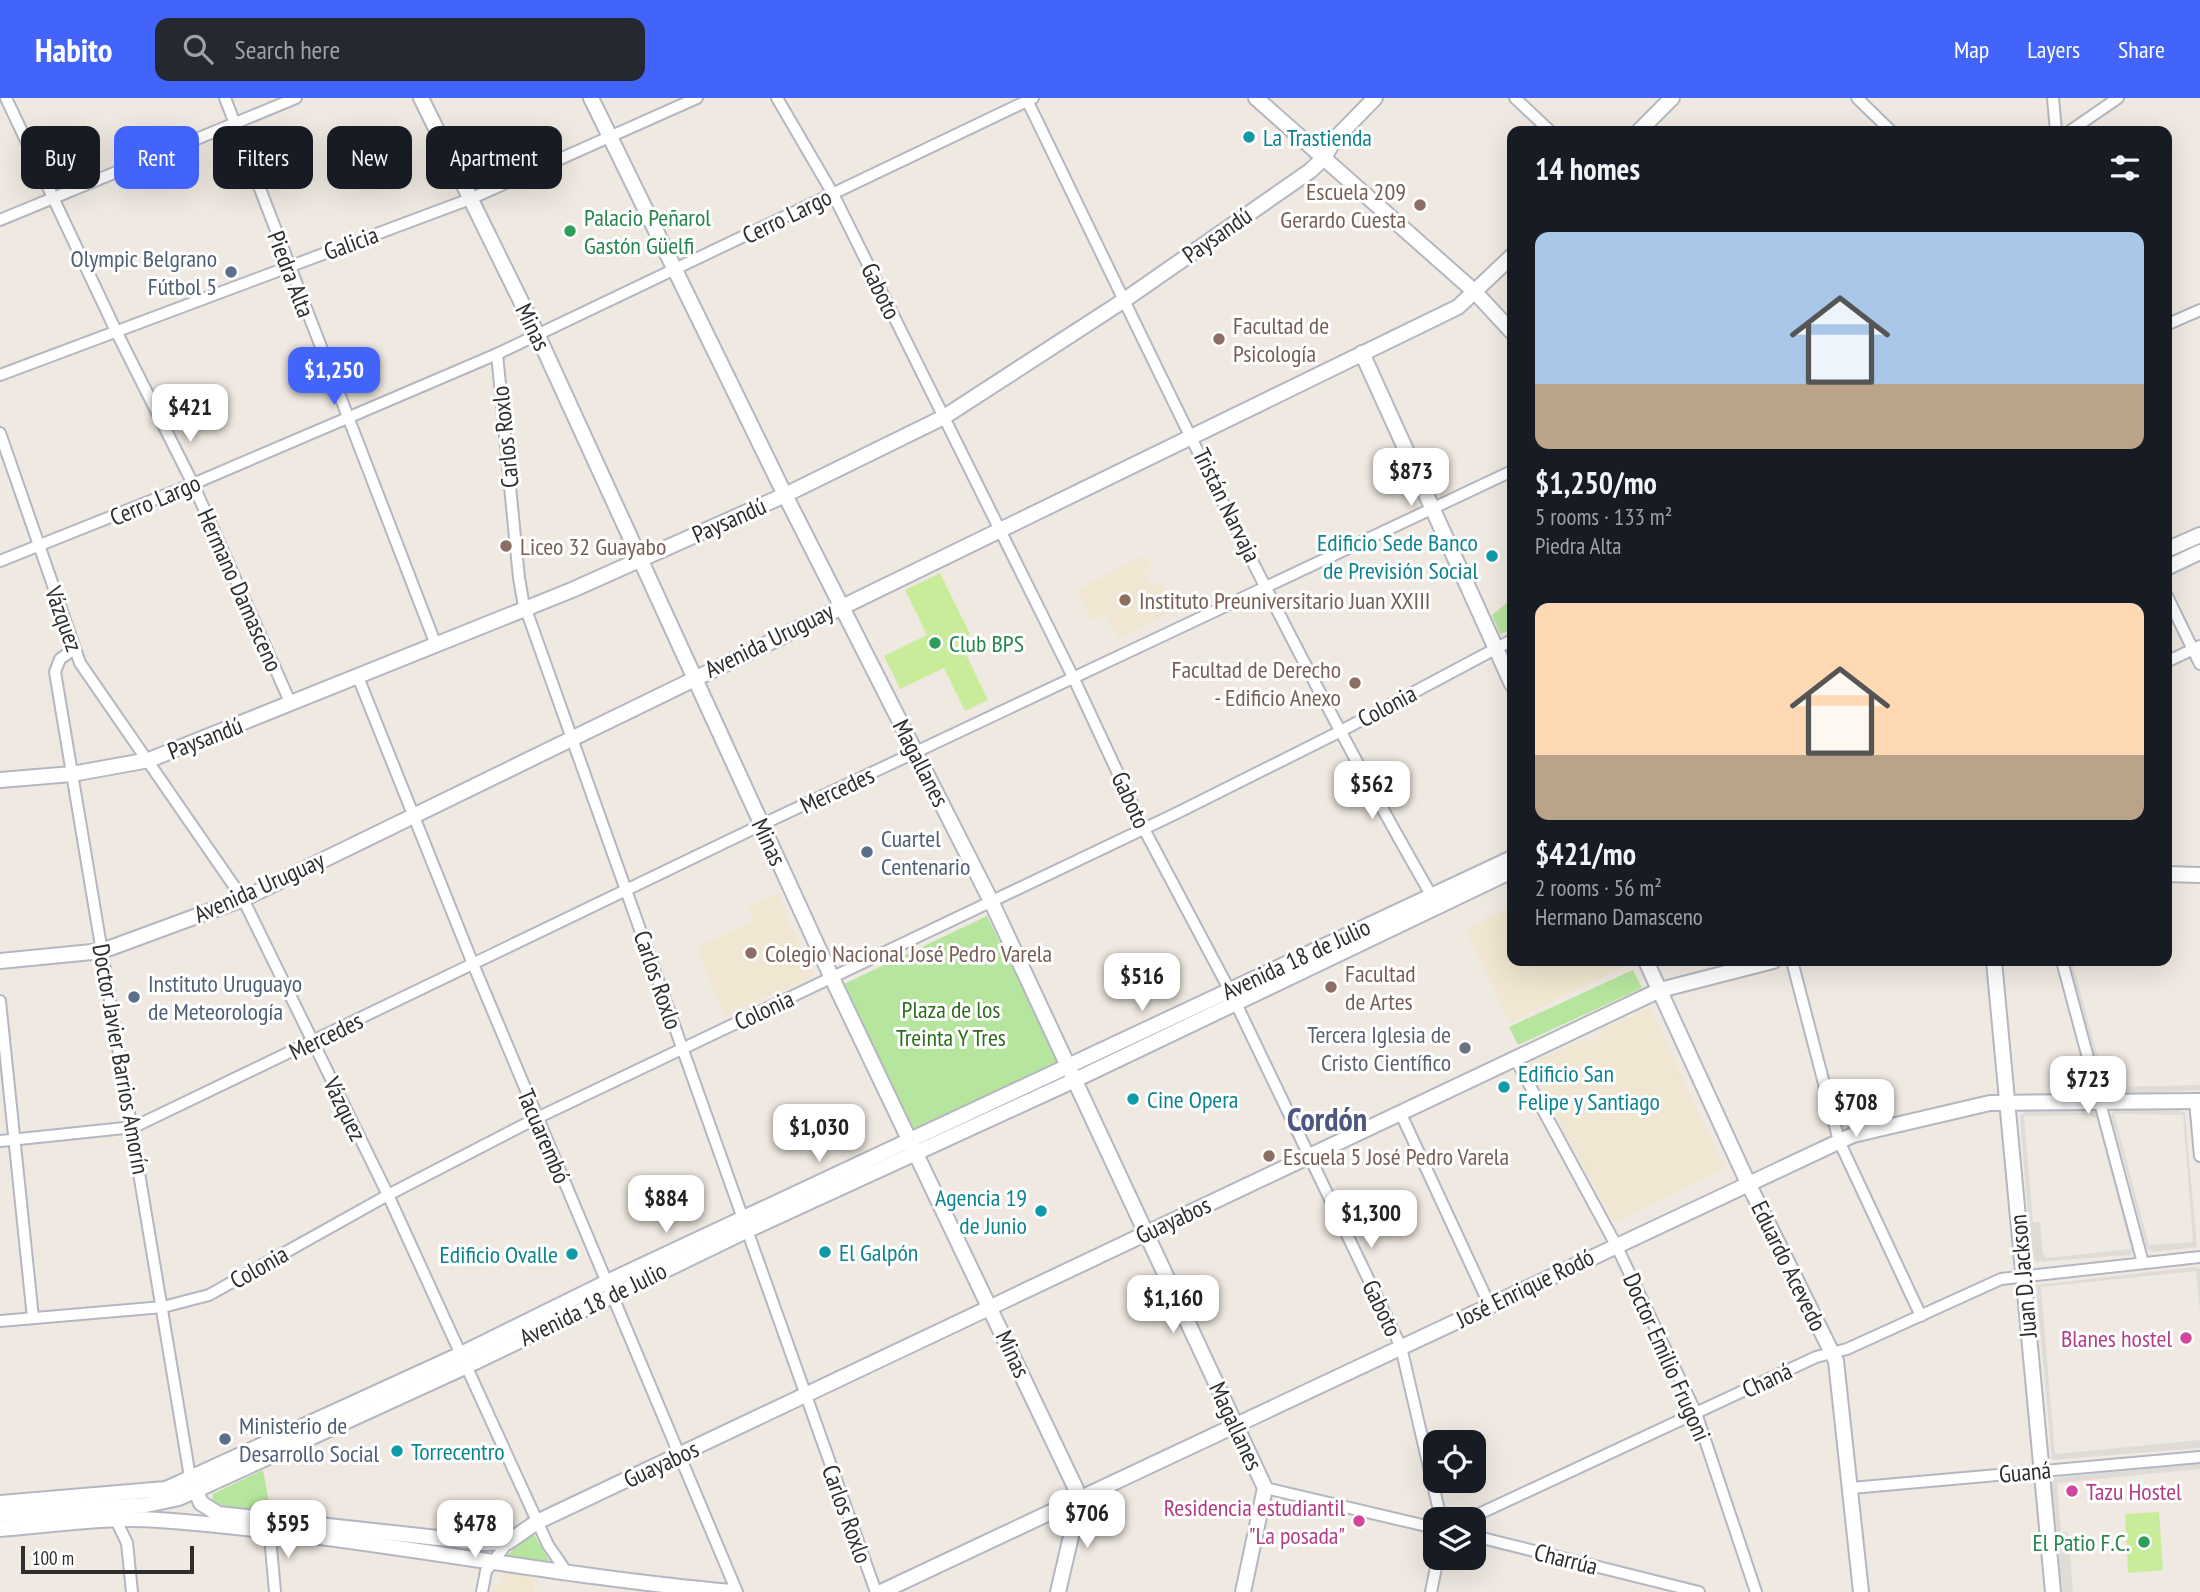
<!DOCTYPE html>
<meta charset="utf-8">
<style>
:root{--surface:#171b24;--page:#242831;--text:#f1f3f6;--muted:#9ea1a6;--accent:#4264fb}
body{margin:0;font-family:"PT Sans Narrow",sans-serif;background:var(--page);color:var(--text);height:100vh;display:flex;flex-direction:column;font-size:26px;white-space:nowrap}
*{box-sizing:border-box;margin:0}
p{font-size:23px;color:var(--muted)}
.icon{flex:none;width:38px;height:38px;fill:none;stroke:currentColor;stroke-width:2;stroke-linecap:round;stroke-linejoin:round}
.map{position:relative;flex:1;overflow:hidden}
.drawer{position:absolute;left:1507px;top:28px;width:665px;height:840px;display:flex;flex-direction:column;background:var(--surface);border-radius:14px;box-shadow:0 7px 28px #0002}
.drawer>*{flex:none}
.top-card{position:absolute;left:21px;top:28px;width:665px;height:63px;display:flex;gap:14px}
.tools{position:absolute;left:1423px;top:1332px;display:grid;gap:14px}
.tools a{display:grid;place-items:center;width:63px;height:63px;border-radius:14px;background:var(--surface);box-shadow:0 7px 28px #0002;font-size:35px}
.scale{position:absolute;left:21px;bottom:18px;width:173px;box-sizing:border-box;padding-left:7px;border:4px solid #2e2e2e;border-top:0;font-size:19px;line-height:24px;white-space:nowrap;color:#2e2e2e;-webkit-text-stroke:5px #fff;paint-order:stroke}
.price{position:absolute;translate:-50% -60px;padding:0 16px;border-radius:14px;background:#fff;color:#222;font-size:23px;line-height:46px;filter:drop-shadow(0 2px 4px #0008)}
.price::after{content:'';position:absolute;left:50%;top:42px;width:21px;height:16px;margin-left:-10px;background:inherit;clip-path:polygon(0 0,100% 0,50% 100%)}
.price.current{background:var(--accent);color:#fff}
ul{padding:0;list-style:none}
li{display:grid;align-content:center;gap:14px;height:371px;padding:0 28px}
li span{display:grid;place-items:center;height:217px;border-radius:14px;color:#555}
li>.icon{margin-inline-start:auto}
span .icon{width:126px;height:126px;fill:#fffc;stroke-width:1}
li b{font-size:30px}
h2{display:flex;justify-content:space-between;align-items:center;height:84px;padding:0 28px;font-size:30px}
.pill{padding:0 24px;border-radius:14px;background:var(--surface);box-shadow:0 7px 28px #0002;font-size:24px;line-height:63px}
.pill.current{background:var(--accent);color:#fff}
header{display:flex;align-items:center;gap:42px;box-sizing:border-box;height:98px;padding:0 35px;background:var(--accent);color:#fff}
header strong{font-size:33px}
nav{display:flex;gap:38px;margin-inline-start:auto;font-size:24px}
.search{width:490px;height:63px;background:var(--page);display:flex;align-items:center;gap:18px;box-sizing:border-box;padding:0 24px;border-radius:14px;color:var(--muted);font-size:26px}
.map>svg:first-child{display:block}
.education{fill:#f0e6d1}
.green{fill:#b6e59e}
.pitch{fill:#c9ec9a}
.plaza{fill:#dfdcd8;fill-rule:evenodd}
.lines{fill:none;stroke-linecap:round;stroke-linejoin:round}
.street-casing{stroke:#b4b7c1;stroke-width:14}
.secondary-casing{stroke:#b4b7c1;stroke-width:18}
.street{stroke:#fff;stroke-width:10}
.secondary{stroke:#fff;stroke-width:14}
.culture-dot{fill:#0f9aa8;stroke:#fff;stroke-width:2.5}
.education-dot{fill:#8d6e63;stroke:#fff;stroke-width:2.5}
.leisure-dot{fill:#2e9e5b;stroke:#fff;stroke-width:2.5}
.service-dot{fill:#5c6f8a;stroke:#fff;stroke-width:2.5}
.worship-dot{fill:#6b7280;stroke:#fff;stroke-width:2.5}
.hotel-dot{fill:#d1479c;stroke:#fff;stroke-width:2.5}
.labels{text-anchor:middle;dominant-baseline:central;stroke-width:6;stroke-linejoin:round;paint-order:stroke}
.culture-label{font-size:24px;fill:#0d838f;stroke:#fff;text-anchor:start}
.education-label{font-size:24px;fill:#785e54;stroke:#fff;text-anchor:start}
.street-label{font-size:24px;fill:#2e2e2e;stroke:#fff}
.leisure-label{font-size:24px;fill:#27864d;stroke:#fff;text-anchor:start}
.service-label{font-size:24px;fill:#4e5e75;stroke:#fff;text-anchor:start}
.park-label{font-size:24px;fill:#2c6e1b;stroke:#fff}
.worship-label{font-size:24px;fill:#5b616d;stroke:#fff;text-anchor:end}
.hotel-label{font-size:24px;fill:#b23c85;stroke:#fff;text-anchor:end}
.district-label{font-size:32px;font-weight:bold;fill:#4d5680;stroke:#fff}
</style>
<header>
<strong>Habito</strong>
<div class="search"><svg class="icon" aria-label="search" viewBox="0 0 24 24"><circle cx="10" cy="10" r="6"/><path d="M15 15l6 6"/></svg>Search here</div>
<nav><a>Map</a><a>Layers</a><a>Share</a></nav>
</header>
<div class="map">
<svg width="2200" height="1494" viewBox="0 0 2200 1494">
<rect width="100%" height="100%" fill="#efe9e1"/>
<g class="education">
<polygon points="1145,457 1152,470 1144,474 1151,488 1160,484 1174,512 1118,540 1106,515 1091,522 1076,492"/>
<polygon points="776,796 814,877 724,919 697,849 754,823 748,809"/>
<polygon points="1512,809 1512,863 1629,863 1630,866 1510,924 1465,831"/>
<polygon points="1649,909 1725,1070 1613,1124 1529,966 1583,941 1590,944 1601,938 1603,931"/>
<polygon points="508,1474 534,1477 534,1494 492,1494"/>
</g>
<g class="green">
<polygon points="1512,501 1512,531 1500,536 1492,517"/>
<polygon points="987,818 1058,963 913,1032 844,886"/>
<polygon points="1633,872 1642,890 1518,947 1509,929"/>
<polygon points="263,1372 271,1415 223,1411 212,1404 213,1396"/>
<polygon points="533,1435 551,1466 505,1459"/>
</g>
<g class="pitch">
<polygon points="940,475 970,536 959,542 988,602 965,613 944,570 900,591 884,558 927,537 905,492"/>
<polygon points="2159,1414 2163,1472 2128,1475 2125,1416"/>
</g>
<g class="plaza">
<polygon points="2069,863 2072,863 2106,989 2200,987 2200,992 2106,998"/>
<path d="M2093 1011 2097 1013 2134 1154 2130 1157 2037 1164 2031 1156 2020 1018 2025 1013ZM2090 1017 2097 1021 2131 1151 2047 1160 2043 1156 2040 1124H2033L2024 1018Z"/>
<path d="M2115 1011 2180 1012 2185 1015 2197 1149 2153 1154 2147 1151 2111 1017ZM2114 1016 2183 1017 2193 1144 2149 1147Z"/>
<polygon points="2195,1169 2200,1171 2200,1214 2196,1173 2041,1189 2055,1356 2200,1342 2200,1350 2052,1362 2036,1187"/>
<polygon points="2200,1365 2200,1371 2057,1385 2061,1434 2068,1434 2073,1494 2062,1494 2052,1386 2054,1380"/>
</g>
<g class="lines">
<g class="street-casing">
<g id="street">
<polyline points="6,0 116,233 193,386 291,606"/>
<polyline points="225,0 436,547"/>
<polyline points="777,0 833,96 1074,581 1144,731 1230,893 1401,1249 1441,1421"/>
<path d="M1026 0C1157 269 1284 542 1434 802"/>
<polyline points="1515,0 1550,33"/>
<polyline points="1857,0 1891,33"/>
<polyline points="2053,0 2056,33"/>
<polyline points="2070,33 2118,0"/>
<polyline points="0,122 296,0"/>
<polyline points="2166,227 2200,212"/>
<polyline points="497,256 519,480 523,503 876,1494"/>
<polyline points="0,277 470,101 697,0"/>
<polyline points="0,335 80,565 243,801 388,1097 548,1447 568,1476"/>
<polyline points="0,463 193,386 497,256 1033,0"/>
<polyline points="2166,496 2200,566"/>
<polyline points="74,551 60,561 55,574 190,1379"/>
<polyline points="2166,564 2200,548"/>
<polyline points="358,579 473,866 737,1494"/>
<polyline points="1792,863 1839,1043 1921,1218"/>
<polyline points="2062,863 2143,1165"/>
<polyline points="0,903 33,1220"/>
<polyline points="1515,960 1616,1147 1696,1315 1756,1494"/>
<polyline points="2195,1003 2200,1058"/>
<polyline points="1400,1014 1490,1208"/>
<polyline points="0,1043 134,1029 761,727 1512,373"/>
<polyline points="0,1223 163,1209 209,1197 388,1097 537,1020 1177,715 1339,634 1512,542"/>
<polyline points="1265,1390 1435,1430"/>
<polyline points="1851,1390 2200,1359"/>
<polyline points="1468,1421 1816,1259 1847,1251 2001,1181 2200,1159"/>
<polyline points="116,1422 127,1445 132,1494"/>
<polyline points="269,1427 275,1494"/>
<polyline points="1474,1438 1699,1494"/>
<polyline points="482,1494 486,1473 508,1444"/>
<polyline points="1431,1494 1438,1460"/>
</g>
</g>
<g class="secondary-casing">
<g id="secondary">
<polyline points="421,0 538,238 832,880 1076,1391 1076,1417 1058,1494"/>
<polyline points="591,0 785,397 991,803 1265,1390 1243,1494"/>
<polyline points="1256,0 1475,194 1512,234"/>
<polyline points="1639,33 1672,0"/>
<polyline points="1362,255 1512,586"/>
<polyline points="2166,452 2200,437"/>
<polyline points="2166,470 2200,454"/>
<polyline points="0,682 72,676 149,662 572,492 785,397 944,319 1123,203 1310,73 1324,60 1334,42 1375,0"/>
<polyline points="2166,776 2200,777"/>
<polyline points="0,863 102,853 243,801 1458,209 1512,158"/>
<polyline points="1646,863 1748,1085 1836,1263 1861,1494"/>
<polyline points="1994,863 2053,1494"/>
<polyline points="190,1379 201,1405 218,1416 484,1445 508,1444 537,1424 1660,892 1773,863"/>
<polyline points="0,1405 166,1391 461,1256 605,1185 1512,760"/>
<polyline points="0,1417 146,1407 179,1400 467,1268 746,1133 1075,982 1512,773"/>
<path d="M0 1431C52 1427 106 1418 159 1422 351 1436 540 1477 732 1494"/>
<polyline points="881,1494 1853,1037 1990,1005 2200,1003"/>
</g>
</g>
<use href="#street" class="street"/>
<use href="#secondary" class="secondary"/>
</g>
<g class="culture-dot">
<circle cx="1249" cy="39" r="7"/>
<circle cx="1492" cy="458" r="7"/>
<circle cx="1504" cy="989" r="7"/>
<circle cx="1133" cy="1001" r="7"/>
<circle cx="1041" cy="1113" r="7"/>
<circle cx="825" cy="1154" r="7"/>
<circle cx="572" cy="1156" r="7"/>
<circle cx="397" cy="1353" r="7"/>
</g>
<g class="education-dot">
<circle cx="1420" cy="107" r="7"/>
<circle cx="1219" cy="241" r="7"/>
<circle cx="506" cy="448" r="7"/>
<circle cx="1125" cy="502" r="7"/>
<circle cx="1355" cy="585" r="7"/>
<circle cx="751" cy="855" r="7"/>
<circle cx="1331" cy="889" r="7"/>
<circle cx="1269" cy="1058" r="7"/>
</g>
<g class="leisure-dot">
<circle cx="570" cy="133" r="7"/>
<circle cx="935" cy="545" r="7"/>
<circle cx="2144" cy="1444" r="7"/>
</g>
<g class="service-dot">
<circle cx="231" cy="174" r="7"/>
<circle cx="867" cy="754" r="7"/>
<circle cx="134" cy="899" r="7"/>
<circle cx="225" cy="1341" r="7"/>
</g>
<circle class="worship-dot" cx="1465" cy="950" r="7"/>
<g class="hotel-dot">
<circle cx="2186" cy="1240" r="7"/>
<circle cx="2072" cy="1393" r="7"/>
<circle cx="1359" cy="1423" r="7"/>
</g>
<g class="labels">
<g class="culture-label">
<text x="1263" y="39">La Trastienda</text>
<text x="1478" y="444" text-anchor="end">Edificio Sede Banco<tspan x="1478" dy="28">de Previsión Social</tspan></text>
<text x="1518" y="975">Edificio San<tspan x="1518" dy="28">Felipe y Santiago</tspan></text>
<text x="1147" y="1001">Cine Opera</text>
<text x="1027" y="1099" text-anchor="end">Agencia 19<tspan x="1027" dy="28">de Junio</tspan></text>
<text x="839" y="1154">El Galpón</text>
<text x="558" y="1156" text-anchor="end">Edificio Ovalle</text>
<text x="411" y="1353">Torrecentro</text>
</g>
<g class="education-label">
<text x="1406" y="93" text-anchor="end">Escuela 209<tspan x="1406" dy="28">Gerardo Cuesta</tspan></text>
<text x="1233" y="227">Facultad de<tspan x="1233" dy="28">Psicología</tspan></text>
<text x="520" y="448">Liceo 32 Guayabo</text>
<text x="1139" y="502">Instituto Preuniversitario Juan XXIII</text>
<text x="1341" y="571" text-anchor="end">Facultad de Derecho<tspan x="1341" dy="28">- Edificio Anexo</tspan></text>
<text x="765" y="855">Colegio Nacional José Pedro Varela</text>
<text x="1345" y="875">Facultad<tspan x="1345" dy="28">de Artes</tspan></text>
<text x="1283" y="1058">Escuela 5 José Pedro Varela</text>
</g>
<g class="street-label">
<text transform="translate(787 118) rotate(-26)">Cerro Largo</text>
<text transform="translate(1217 137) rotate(-35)">Paysandú</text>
<text transform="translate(351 145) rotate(-20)">Galicia</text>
<text transform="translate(291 176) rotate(69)">Piedra Alta</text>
<text transform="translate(881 193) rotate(64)">Gaboto</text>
<text transform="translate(533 229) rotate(64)">Minas</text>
<text transform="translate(505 339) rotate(-96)">Carlos Roxlo</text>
<text transform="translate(155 402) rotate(-23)">Cerro Largo</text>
<text transform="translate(1227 407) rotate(64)">Tristán Narvaja</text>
<text transform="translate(729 422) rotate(-24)">Paysandú</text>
<text transform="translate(240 492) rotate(66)">Hermano Damasceno</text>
<text transform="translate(64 521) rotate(70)">Vázquez</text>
<text transform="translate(769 542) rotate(-26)">Avenida Uruguay</text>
<text transform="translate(1387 608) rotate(-28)">Colonia</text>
<text transform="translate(205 640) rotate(-21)">Paysandú</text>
<text transform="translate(921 665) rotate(63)">Magallanes</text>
<text transform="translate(837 692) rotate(-25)">Mercedes</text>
<text transform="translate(1131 702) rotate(65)">Gaboto</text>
<text transform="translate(769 744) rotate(65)">Minas</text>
<text transform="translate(259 789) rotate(-24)">Avenida Uruguay</text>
<text transform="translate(1296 861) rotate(-25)">Avenida 18 de Julio</text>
<text transform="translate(658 882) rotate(71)">Carlos Roxlo</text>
<text transform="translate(764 912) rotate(-25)">Colonia</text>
<text transform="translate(326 938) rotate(-26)">Mercedes</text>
<text transform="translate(121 961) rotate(80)">Doctor Javier Barrios Amorín</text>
<text transform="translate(345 1011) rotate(64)">Vázquez</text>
<text transform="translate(544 1038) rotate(67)">Tacuarembó</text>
<text transform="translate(1173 1122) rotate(-25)">Guayabos</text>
<text transform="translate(1789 1168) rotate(64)">Eduardo Acevedo</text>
<text transform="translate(259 1169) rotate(-29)">Colonia</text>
<text transform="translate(2023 1178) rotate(-95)">Juan D. Jackson</text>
<text transform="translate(1525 1190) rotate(-26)">José Enrique Rodó</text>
<text transform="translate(593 1206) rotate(-26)">Avenida 18 de Julio</text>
<text transform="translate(1382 1210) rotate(64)">Gaboto</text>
<text transform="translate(1013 1256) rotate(65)">Minas</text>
<text transform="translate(1667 1259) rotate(66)">Doctor Emilio Frugoni</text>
<text transform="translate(1767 1282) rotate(-25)">Chaná</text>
<text transform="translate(1236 1328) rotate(65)">Magallanes</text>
<text transform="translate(661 1366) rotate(-25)">Guayabos</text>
<text transform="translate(2025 1374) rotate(-5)">Guaná</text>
<text transform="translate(847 1416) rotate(70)">Carlos Roxlo</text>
<text transform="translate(1566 1461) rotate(14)">Charrúa</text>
</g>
<g class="leisure-label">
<text x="584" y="119">Palacio Peñarol<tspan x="584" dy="28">Gastón Güelfi</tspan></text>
<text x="949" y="545">Club BPS</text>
<text x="2130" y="1444" text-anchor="end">El Patio F.C.</text>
</g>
<g class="service-label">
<text x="217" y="160" text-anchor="end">Olympic Belgrano<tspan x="217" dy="28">Fútbol 5</tspan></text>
<text x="881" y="740">Cuartel<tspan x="881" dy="28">Centenario</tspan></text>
<text x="148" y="885">Instituto Uruguayo<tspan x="148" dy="28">de Meteorología</tspan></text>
<text x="239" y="1327">Ministerio de<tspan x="239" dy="28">Desarrollo Social</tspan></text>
</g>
<g class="park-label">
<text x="951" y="911">Plaza de los<tspan x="951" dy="28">Treinta Y Tres</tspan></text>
</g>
<g class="worship-label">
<text x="1451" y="936">Tercera Iglesia de<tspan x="1451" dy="28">Cristo Científico</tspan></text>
</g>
<g class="hotel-label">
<text x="2172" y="1240">Blanes hostel</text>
<text x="2086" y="1393" text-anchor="start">Tazu Hostel</text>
<text x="1345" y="1409">Residencia estudiantil<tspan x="1345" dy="28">"La posada"</tspan></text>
</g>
<g class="district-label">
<text x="1327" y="1021">Cordón</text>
</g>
</g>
</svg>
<div class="tools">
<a><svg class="icon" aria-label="locate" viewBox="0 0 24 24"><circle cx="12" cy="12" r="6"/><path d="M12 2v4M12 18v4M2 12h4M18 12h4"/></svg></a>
<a><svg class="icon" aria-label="layers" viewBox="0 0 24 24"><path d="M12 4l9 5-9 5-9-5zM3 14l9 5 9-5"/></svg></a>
</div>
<div class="scale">100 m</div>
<b class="price current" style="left:334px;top:309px">$1,250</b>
<b class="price" style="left:190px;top:346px">$421</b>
<b class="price" style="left:1411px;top:410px">$873</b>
<b class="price" style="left:1372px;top:723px">$562</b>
<b class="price" style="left:1142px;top:915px">$516</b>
<b class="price" style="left:2088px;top:1018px">$723</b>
<b class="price" style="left:1856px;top:1041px">$708</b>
<b class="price" style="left:819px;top:1066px">$1,030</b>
<b class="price" style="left:666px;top:1137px">$884</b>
<b class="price" style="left:1371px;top:1152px">$1,300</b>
<b class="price" style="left:1173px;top:1237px">$1,160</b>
<b class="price" style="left:1087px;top:1452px">$706</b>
<b class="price" style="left:288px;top:1462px">$595</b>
<b class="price" style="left:475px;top:1462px">$478</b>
<div class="top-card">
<a class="pill">Buy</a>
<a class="pill current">Rent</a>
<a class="pill">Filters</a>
<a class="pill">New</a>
<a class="pill">Apartment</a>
</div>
<section class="drawer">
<h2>14 homes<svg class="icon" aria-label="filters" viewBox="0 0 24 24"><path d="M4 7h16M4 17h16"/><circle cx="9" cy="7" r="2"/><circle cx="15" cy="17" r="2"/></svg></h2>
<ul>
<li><span style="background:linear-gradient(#a9c7e8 70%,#b9a48a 0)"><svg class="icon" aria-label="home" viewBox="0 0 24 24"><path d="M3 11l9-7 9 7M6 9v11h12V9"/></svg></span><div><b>$1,250/mo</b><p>5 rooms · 133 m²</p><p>Piedra Alta</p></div></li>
<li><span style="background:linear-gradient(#ffd9b3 70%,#b9a48a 0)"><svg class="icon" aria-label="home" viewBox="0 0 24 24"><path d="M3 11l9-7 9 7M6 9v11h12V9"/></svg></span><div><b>$421/mo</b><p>2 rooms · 56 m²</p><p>Hermano Damasceno</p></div></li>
</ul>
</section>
</div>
